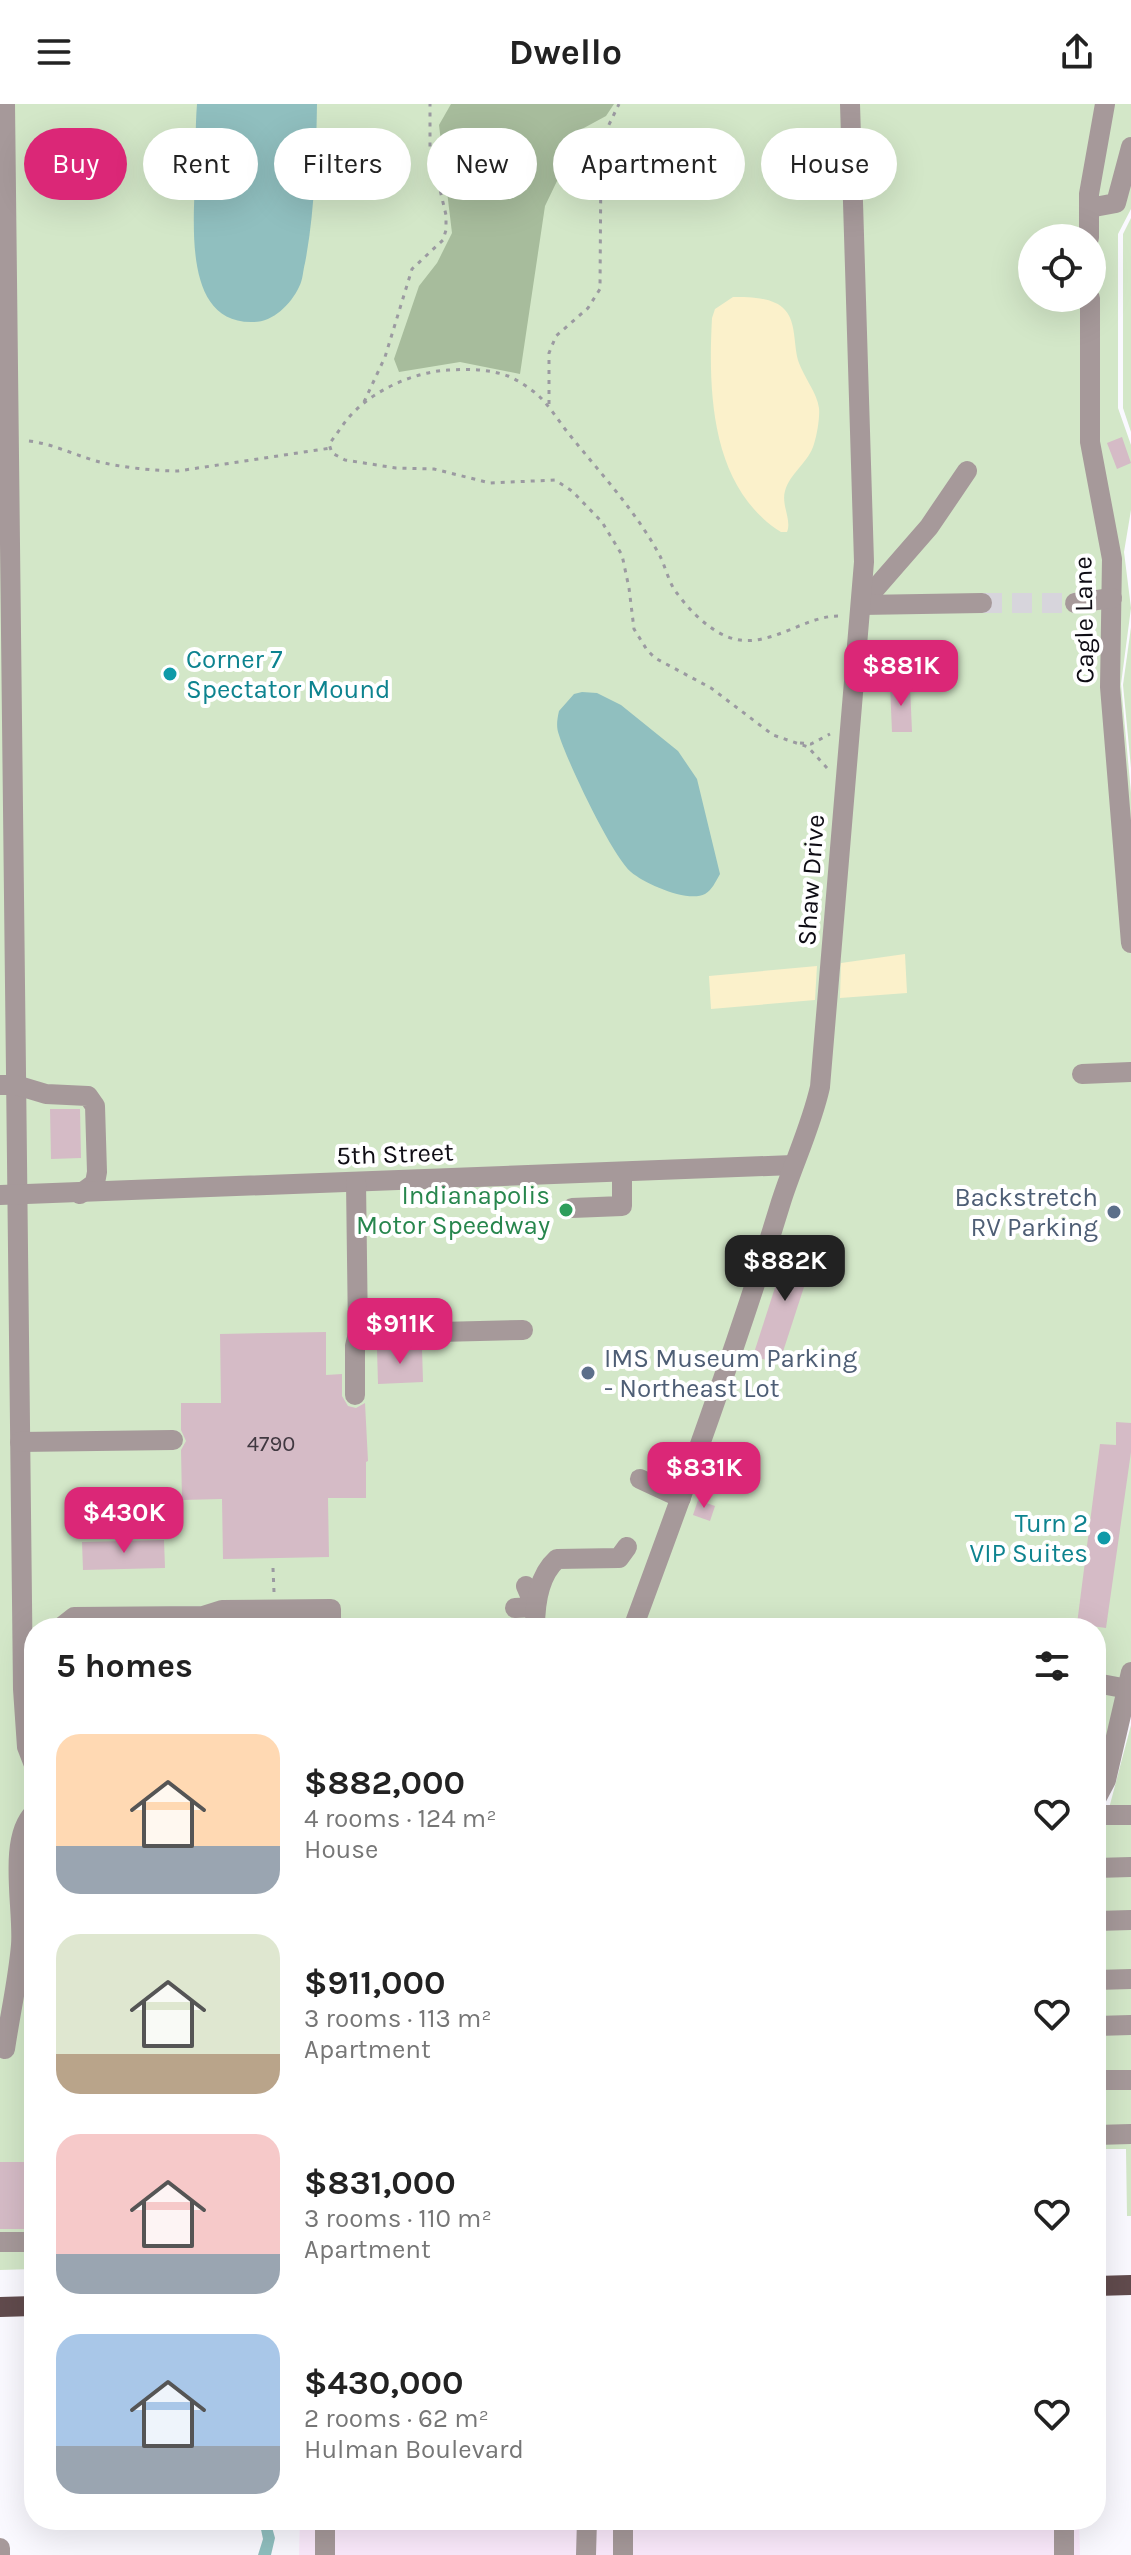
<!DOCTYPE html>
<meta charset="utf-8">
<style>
:root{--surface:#fff;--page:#f6f6f6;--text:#222;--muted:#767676;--accent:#db2777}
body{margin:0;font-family:Karla,sans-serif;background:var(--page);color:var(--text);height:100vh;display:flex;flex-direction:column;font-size:30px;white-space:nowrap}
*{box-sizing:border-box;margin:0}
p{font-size:26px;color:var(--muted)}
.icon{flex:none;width:44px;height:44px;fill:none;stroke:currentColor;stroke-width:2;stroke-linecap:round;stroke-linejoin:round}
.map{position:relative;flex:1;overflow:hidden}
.panel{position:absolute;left:24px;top:1514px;width:1082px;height:912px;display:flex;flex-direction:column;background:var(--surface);border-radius:32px;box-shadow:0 8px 32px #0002}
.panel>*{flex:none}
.hud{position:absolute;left:24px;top:24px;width:1084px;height:72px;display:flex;gap:16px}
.controls{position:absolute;left:1018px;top:120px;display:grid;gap:16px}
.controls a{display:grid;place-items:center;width:88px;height:88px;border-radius:50%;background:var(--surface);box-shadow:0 8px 32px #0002;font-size:40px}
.price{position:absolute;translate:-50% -68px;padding:0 18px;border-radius:16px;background:var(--accent);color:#fff;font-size:26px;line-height:52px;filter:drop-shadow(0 2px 4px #0008)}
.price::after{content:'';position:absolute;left:50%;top:48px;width:24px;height:18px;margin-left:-12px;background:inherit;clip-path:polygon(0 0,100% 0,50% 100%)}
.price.on{background:#222;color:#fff}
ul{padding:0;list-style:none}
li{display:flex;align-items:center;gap:24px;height:200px;padding:0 32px}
li span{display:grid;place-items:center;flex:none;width:224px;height:160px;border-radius:24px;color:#555}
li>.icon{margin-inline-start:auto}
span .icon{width:96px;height:96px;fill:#fffc;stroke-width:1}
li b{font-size:34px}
h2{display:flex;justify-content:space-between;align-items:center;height:96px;padding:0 32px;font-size:34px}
.pill{padding:0 28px;border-radius:36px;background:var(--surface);box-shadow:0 8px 32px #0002;font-size:28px;line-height:72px}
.pill.on{background:var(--accent);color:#fff}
header{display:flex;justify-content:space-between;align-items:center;height:104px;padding:0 32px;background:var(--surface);font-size:36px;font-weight:700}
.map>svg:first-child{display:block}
.commercial{fill:#fbeafc}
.green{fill:#d3e7c8;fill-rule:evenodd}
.forest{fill:#a7bc9c}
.sand{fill:#fbf1cb}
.water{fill:#90bfbf}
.building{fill:#d5bbc6}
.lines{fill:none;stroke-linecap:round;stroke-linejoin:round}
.minor-tunnel{stroke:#d7d5dc;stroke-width:20;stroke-dasharray:20 10;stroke-linecap:butt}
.path{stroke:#9b9aa1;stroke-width:3;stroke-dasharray:4 6;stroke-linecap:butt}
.minor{stroke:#a6999a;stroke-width:20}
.major{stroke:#614b4d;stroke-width:20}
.culture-dot{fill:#0f9aa8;stroke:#fff;stroke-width:3}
.leisure-dot{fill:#2e9e5b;stroke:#fff;stroke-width:3}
.service-dot{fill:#5c6f8a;stroke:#fff;stroke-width:3}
.labels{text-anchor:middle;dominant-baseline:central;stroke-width:8;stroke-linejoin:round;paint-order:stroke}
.number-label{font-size:22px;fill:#403840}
.street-label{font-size:26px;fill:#0e0c14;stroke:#fff}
.culture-label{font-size:26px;fill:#0d838f;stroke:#fff;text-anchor:start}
.leisure-label{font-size:26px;fill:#27864d;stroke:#fff;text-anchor:end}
.service-label{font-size:26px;fill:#4e5e75;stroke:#fff;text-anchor:end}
</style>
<header><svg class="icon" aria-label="menu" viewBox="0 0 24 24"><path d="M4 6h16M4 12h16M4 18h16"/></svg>Dwello<svg class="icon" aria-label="share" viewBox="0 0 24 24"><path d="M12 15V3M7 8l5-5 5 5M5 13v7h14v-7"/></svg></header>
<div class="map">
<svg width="1131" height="2451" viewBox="0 0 1131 2451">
<rect width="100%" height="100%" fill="#faf9ff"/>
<polygon class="commercial" points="300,2416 1079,2416 1080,2451 299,2451"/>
<g class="green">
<path d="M0 0H1131V105L1118 130V304L1131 341V406L1124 448 1131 504 1121 580 1131 689V1610L1096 1689V1524H34V2165L0 2166ZM1032 134H1092V194H1032Z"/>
<polygon points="1131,114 1131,328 1123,304 1123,130"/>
<polygon points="1131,523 1131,664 1123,581"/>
<polygon points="1131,1621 1131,2112 1127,2112 1126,2045 1096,2045 1096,1717 1107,1712"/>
</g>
<polygon class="forest" points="451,0 614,0 606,12 582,25 545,102 520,270 460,258 399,268 394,255 419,182 437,159 452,129 439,21"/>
<g class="sand">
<path d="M733 193C749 193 774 193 785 206 797 219 793 242 799 259 804 273 817 289 819 304 820 313 817 331 814 340 809 358 790 369 785 387 781 401 792 416 787 428H781C711 384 708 289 712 214L715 205Z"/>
<polygon points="905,850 907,889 840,894 841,859"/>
<polygon points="817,862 815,896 711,905 709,872"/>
</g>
<g class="water">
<path d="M197 0H317C316 53 315 107 305 159 303 166 303 176 299 183 291 200 273 218 254 218 183 221 194 120 195 73 196 49 195 25 197 0Z"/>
<path d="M582 588 597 589 621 601 678 647 697 675 720 770C716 777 712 786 705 790 688 799 645 780 631 768 612 752 567 657 559 631 556 623 557 616 559 607L574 590Z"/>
<polygon points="259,2416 270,2416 275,2434 271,2451 258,2451 263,2435"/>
</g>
<g class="building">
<polygon points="1122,333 1131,359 1117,365 1107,339"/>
<polygon points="890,581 910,581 912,628 892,628"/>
<polygon points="50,1005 80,1005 81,1054 51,1055"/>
<polygon points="790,1137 816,1146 779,1260 753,1252"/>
<polygon points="326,1228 326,1271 342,1270 342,1292 348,1302 356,1304 365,1299 368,1357 366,1358 366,1394 328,1394 329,1453 223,1455 222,1395 182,1396 181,1346 186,1337 181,1326 181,1299 221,1299 220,1230"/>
<polygon points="422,1244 423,1278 378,1280 377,1245"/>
<polygon points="1116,1318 1131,1319 1131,1348 1106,1524 1077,1520 1100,1340 1116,1341"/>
<polygon points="698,1396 715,1402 710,1417 693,1411"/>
<polygon points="164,1436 165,1464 83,1466 82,1438"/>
<polygon points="0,2058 31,2058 34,2125 0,2125"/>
</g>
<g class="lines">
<polyline class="minor-tunnel" points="982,499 1075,499"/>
<g class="path">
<polyline points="364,298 385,253 412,165 443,136 446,126 446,111 430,44 430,0"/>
<polyline points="549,300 549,249 556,232 588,204 600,185 601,47 603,33 619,0"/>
<path d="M29 337C53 340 72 350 96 357 118 363 154 367 178 367L331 344"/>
<polyline points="800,639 811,640 830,630"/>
<path d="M827 664 808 643 773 631 711 584 655 554 647 546 634 525 629 484 622 451 602 418 572 387 555 376 490 379 434 365 396 364 345 356 332 349 329 340C338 329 345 316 355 307 378 284 416 268 448 266 469 265 489 265 508 272 518 276 531 285 539 292 552 305 561 321 573 335 603 372 637 409 660 452 665 462 668 475 674 485 687 504 707 525 728 533 767 548 803 511 840 512"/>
<polyline points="273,1464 274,1488"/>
</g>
<g class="minor">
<polyline points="5,0 23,1585 27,1643 34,1661"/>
<polyline points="1089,104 1116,99 1131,43"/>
<polyline points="1089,134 1089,90 1105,0"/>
<polyline points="1090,194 1090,338 1112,455 1110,583 1131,839"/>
<polyline points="1075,499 1112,494"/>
<polyline points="861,501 929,423 967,367"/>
<polyline points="861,501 982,499"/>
<polyline points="1082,970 1131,968"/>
<polyline points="0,981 16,981 46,990 88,992 95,1002 97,1068 95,1079 80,1090"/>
<polyline points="0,1091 793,1061"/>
<polyline points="572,1104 622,1102 622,1068"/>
<polyline points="358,1230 523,1226"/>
<polyline points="355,1291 355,1242 358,1230 356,1078"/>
<polyline points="20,1338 173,1336"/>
<polyline points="640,1375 681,1394"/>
<polyline points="515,1504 535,1503 526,1482"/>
<polyline points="60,1524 74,1513 203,1512 222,1506 331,1505 331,1524"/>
<path d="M535 1524C535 1500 538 1472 557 1455L619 1454 627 1443"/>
<path d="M633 1524C685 1383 737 1242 781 1098 793 1060 811 1023 820 983L864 458 850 0"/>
<polyline points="1096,1579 1128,1585"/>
<polyline points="1096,1695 1106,1676 1131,1568"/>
<polyline points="1096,1711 1131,1711"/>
<polyline points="1096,1764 1131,1763"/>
<polyline points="1096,1817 1131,1816"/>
<polyline points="1096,1876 1131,1875"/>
<polyline points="1096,1922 1131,1921"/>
<path d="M5 1945C10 1911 18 1876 21 1841 24 1806 7 1735 34 1709"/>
<polyline points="1096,1976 1131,1976"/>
<polyline points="1096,2031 1131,2030"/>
<polyline points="0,2138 34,2138"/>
<polyline points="623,2416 623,2451"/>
<polyline points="1064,2416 1064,2451"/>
<polyline points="0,2444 0,2451"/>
<polyline points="325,2451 325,2416"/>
<polyline points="586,2451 587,2416"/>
</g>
<g class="major">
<polyline points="1096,2182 1131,2181"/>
<polyline points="0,2203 34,2202"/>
</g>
</g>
<g class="culture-dot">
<circle cx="170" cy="570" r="8"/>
<circle cx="1104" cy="1434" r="8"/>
</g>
<circle class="leisure-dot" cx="566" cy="1106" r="8"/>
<g class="service-dot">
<circle cx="1114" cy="1108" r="8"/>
<circle cx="588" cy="1269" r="8"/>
</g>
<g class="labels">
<g class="number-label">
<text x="271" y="1340">4790</text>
</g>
<g class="street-label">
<text transform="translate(1084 516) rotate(-91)">Cagle Lane</text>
<text transform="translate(811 776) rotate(-86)">Shaw Drive</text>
<text transform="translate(395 1050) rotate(-2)">5th Street</text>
</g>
<g class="culture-label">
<text x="186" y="555">Corner 7<tspan x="186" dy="30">Spectator Mound</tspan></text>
<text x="1088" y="1419" text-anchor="end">Turn 2<tspan x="1088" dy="30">VIP Suites</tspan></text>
</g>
<g class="leisure-label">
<text x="550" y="1091">Indianapolis<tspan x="550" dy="30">Motor Speedway</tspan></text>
</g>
<g class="service-label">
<text x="1098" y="1093">Backstretch<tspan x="1098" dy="30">RV Parking</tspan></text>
<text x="604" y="1254" text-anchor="start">IMS Museum Parking<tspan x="604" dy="30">- Northeast Lot</tspan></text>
</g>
</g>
</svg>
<div class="controls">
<a><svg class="icon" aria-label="locate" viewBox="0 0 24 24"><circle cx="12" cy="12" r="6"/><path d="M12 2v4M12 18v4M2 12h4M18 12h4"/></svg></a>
</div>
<b class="price" style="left:901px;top:604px">$881K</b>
<b class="price on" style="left:785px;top:1199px">$882K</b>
<b class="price" style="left:400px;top:1262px">$911K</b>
<b class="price" style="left:704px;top:1406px">$831K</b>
<b class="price" style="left:124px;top:1451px">$430K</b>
<div class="hud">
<a class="pill on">Buy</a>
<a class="pill">Rent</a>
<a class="pill">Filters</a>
<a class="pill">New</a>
<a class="pill">Apartment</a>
<a class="pill">House</a>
</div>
<section class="panel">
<h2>5 homes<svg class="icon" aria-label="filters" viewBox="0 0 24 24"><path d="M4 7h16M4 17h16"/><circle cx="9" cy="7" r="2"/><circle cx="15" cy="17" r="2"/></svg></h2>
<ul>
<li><span style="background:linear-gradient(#ffd9b3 70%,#9aa5b1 0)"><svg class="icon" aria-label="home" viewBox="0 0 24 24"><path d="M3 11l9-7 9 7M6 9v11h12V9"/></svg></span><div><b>$882,000</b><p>4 rooms · 124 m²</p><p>House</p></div><svg class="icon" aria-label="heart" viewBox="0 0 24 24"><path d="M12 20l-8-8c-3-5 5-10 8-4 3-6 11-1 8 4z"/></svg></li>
<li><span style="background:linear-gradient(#dfe7d0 75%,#b9a48a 0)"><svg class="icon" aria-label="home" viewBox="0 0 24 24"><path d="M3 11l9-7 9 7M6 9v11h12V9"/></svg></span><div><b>$911,000</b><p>3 rooms · 113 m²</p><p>Apartment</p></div><svg class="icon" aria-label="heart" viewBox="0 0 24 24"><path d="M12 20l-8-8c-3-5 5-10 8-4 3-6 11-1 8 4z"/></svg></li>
<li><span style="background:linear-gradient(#f6c9c9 75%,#9aa5b1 0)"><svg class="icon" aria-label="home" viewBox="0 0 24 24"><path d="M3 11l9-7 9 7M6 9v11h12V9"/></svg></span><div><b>$831,000</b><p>3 rooms · 110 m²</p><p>Apartment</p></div><svg class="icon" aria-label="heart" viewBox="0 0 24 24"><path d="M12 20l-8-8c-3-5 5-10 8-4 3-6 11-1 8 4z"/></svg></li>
<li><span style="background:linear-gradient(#a9c7e8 70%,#9aa5b1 0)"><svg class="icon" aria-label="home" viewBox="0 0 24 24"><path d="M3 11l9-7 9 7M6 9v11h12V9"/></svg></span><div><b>$430,000</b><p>2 rooms · 62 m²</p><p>Hulman Boulevard</p></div><svg class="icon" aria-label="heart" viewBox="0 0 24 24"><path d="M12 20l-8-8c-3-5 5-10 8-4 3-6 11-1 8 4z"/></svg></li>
</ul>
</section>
</div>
